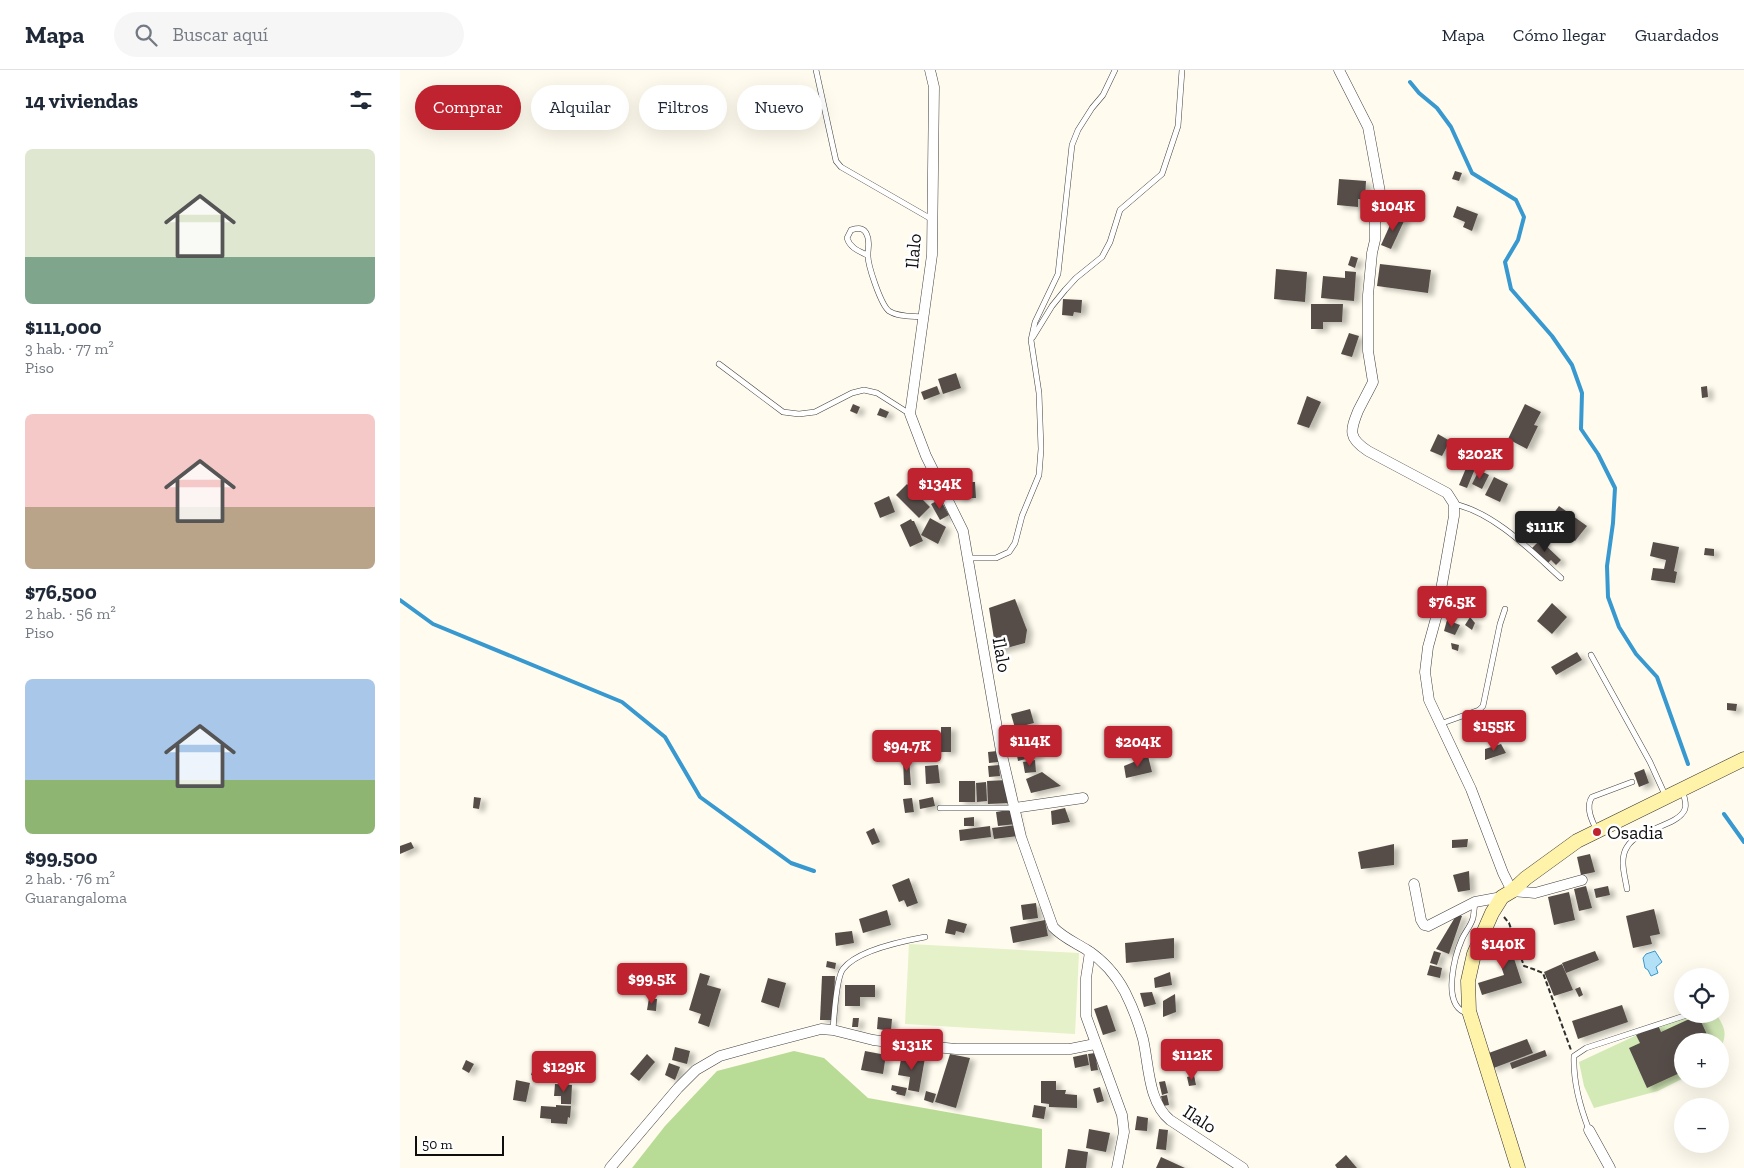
<!DOCTYPE html>
<html lang="es">
<meta charset="utf-8">
<style>
:root{--surface:#fff;--page:#f6f6f7;--text:#1f2937;--muted:#747a83;--line:#e0e1e3;--accent:#c02330}
body{margin:0;font-family:"Zilla Slab",serif;background:var(--page);color:var(--text);height:100vh;display:flex;flex-direction:column;font-size:19px;white-space:nowrap}
*{box-sizing:border-box;margin:0}
p{font-size:16px;color:var(--muted)}
.icon{flex:none;width:28px;height:28px;fill:none;stroke:currentColor;stroke-width:2;stroke-linecap:round;stroke-linejoin:round}
.map{position:relative;flex:1;overflow:hidden}
.drawer{display:flex;flex-direction:column;background:var(--surface);width:400px}
.drawer>*{flex:none}
.banner{position:absolute;left:15px;top:15px;width:475px;height:45px;display:flex;gap:10px}
.buttons{position:absolute;left:1274px;top:898px;display:grid;gap:10px}
.buttons a{display:grid;place-items:center;width:55px;height:55px;border-radius:50%;background:var(--surface);box-shadow:0 5px 20px #0002;font-size:25px}
.scale{position:absolute;left:15px;bottom:12px;width:89px;box-sizing:border-box;padding-left:5px;border:2px solid #0e0e0e;border-top:0;font-size:14px;line-height:18px;white-space:nowrap;color:#0e0e0e;-webkit-text-stroke:4px #fff;paint-order:stroke}
.price{position:absolute;translate:-50% -42px;padding:0 11px;border-radius:5px;background:var(--accent);color:#fff;font-size:16px;line-height:32px;filter:drop-shadow(0 1px 2px #0008)}
.price::after{content:'';position:absolute;left:50%;top:30px;width:15px;height:11px;margin-left:-8px;background:inherit;clip-path:polygon(0 0,100% 0,50% 100%)}
.price.active{background:#222;color:#fff}
ul{padding:0;list-style:none}
li{display:grid;align-content:center;gap:10px;height:265px;padding:0 25px}
li span{display:grid;place-items:center;height:155px;border-radius:8px;color:#555}
li>.icon{margin-inline-start:auto}
span .icon{width:90px;height:90px;fill:#fffc;stroke-width:1}
li b{font-size:21px}
h2{display:flex;justify-content:space-between;align-items:center;height:60px;padding:0 25px;font-size:21px}
.tag{padding:0 18px;border-radius:22px;background:var(--surface);box-shadow:0 5px 20px #0002;font-size:18px;line-height:45px}
.tag.active{background:var(--accent);color:#fff}
header{display:flex;align-items:center;gap:30px;box-sizing:border-box;height:70px;padding:0 25px;background:var(--surface);border-bottom:1px solid var(--line)}
header strong{font-size:24px}
nav{display:flex;gap:28px;margin-inline-start:auto;font-size:18px}
.search{width:350px;height:45px;background:var(--page);display:flex;align-items:center;gap:12px;box-sizing:border-box;padding:0 18px;border-radius:28px;color:var(--muted);font-size:19px}
main{display:flex;flex:1;min-height:0}
.map>svg:first-child{display:block}
.green{fill:#d3eab7}
.forest{fill:#b8db96}
.pitch{fill:#e5f1c9}
.water{fill:#b2e0f7;stroke:#3799d0}
.lines{fill:none;stroke-linecap:round;stroke-linejoin:round}
.stream{stroke:#3799d0;stroke-width:4}
.building{fill:#564e4a;filter:url(#shadow)}
.lane-casing{stroke:#414141;stroke-width:6}
.street-casing{stroke:#414141;stroke-width:11}
.secondary-casing{stroke:#303030;stroke-width:15}
.path{stroke:#303030;stroke-width:2;stroke-dasharray:5 2.5;stroke-linecap:butt}
.lane{stroke:#fff;stroke-width:5}
.street{stroke:#fff;stroke-width:10}
.secondary{stroke:#fff2a9;stroke-width:14}
.poi-dot{fill:#c02330;stroke:#fff;stroke-width:2}
.labels{text-anchor:middle;dominant-baseline:central;stroke-width:5;stroke-linejoin:round;paint-order:stroke}
.street-label{font-size:19px;fill:#0e0e0e;stroke:#fff}
.poi-label{font-size:19px;fill:#0e0e0e;stroke:#fff;text-anchor:start}
</style>
<header>
<strong>Mapa</strong>
<div class="search"><svg class="icon" aria-label="search" viewBox="0 0 24 24"><circle cx="10" cy="10" r="6"/><path d="M15 15l6 6"/></svg>Buscar aquí</div>
<nav><a>Mapa</a><a>Cómo llegar</a><a>Guardados</a></nav>
</header>
<main>
<section class="drawer">
<h2>14 viviendas<svg class="icon" aria-label="filters" viewBox="0 0 24 24"><path d="M4 7h16M4 17h16"/><circle cx="9" cy="7" r="2"/><circle cx="15" cy="17" r="2"/></svg></h2>
<ul>
<li><span style="background:linear-gradient(#dfe7d0 70%,#7fa58c 0)"><svg class="icon" aria-label="home" viewBox="0 0 24 24"><path d="M3 11l9-7 9 7M6 9v11h12V9"/></svg></span><div><b>$111,000</b><p>3 hab. · 77 m²</p><p>Piso</p></div></li>
<li><span style="background:linear-gradient(#f6c9c9 60%,#b9a48a 0)"><svg class="icon" aria-label="home" viewBox="0 0 24 24"><path d="M3 11l9-7 9 7M6 9v11h12V9"/></svg></span><div><b>$76,500</b><p>2 hab. · 56 m²</p><p>Piso</p></div></li>
<li><span style="background:linear-gradient(#a9c7e8 65%,#8fb573 0)"><svg class="icon" aria-label="home" viewBox="0 0 24 24"><path d="M3 11l9-7 9 7M6 9v11h12V9"/></svg></span><div><b>$99,500</b><p>2 hab. · 76 m²</p><p>Guarangaloma</p></div></li>
</ul>
</section>
<div class="map">
<svg width="1344" height="1098" viewBox="0 0 1344 1098">
<defs>
<filter id="shadow"><feDropShadow dx="5.5" dy="3" stdDeviation="2.5" flood-color="#0004"/></filter>
</defs>
<rect width="100%" height="100%" fill="#fffbee"/>
<path class="green" d="M1282 944H1316C1331 966 1322 965 1321 987L1320 971H1282V1009L1258 1021 1194 1038 1184 1016 1179 992Z"/>
<polygon class="forest" points="394,981 424,988 468,1028 642,1059 642,1098 232,1098 265,1056 317,1001"/>
<polygon class="pitch" points="509,874 679,883 675,964 505,954"/>
<polygon class="water" points="1255,881 1262,892 1256,897 1258,903 1251,906 1248,900 1245,898 1243,888 1246,884"/>
<g class="lines">
<g class="stream">
<polyline points="1010,12 1019,23 1037,38 1051,57 1072,103 1116,130 1124,147 1118,170 1105,192 1111,219 1152,266 1172,295 1182,323 1181,359 1198,384 1215,418 1213,453 1207,496 1208,527 1219,557 1236,584 1257,607 1288,694"/>
<polyline points="0,530 33,554 222,632 265,667 300,727 391,793 414,801"/>
<polyline points="1324,744 1344,772"/>
</g>
</g>
<g class="building">
<polygon points="1055,101 1062,103 1059,111 1052,109"/>
<polygon points="939,109 966,111 965,130 958,129 958,137 937,135"/>
<polygon points="1057,136 1078,144 1072,161 1063,157 1065,152 1053,147"/>
<polygon points="995,144 1005,149 991,179 981,175"/>
<polygon points="951,186 958,188 955,198 948,195"/>
<polygon points="980,194 1031,200 1028,223 977,216"/>
<polygon points="876,199 907,202 905,232 874,229"/>
<polygon points="945,201 956,202 954,231 921,228 923,206 945,208"/>
<polygon points="663,229 682,230 681,243 674,242 673,246 662,245"/>
<polygon points="911,234 943,234 942,252 923,252 923,259 911,259"/>
<polygon points="949,263 959,266 952,287 941,284"/>
<polygon points="556,303 561,318 543,324 538,309"/>
<polygon points="537,316 540,324 524,330 521,322"/>
<polygon points="1307,316 1308,327 1302,328 1301,317"/>
<polygon points="907,326 921,332 909,358 897,354"/>
<polygon points="453,334 460,337 457,344 450,341"/>
<polygon points="1125,334 1141,342 1134,355 1138,356 1127,379 1108,369"/>
<polygon points="480,338 489,342 486,348 477,345"/>
<polygon points="1038,364 1050,371 1042,386 1030,381"/>
<polygon points="1096,370 1106,375 1097,395 1088,390"/>
<polygon points="1069,391 1077,394 1067,418 1059,415"/>
<polygon points="1079,400 1089,405 1082,419 1072,414"/>
<polygon points="1094,407 1108,414 1100,432 1085,425"/>
<polygon points="568,412 575,412 576,428 557,428 556,419 568,418"/>
<polygon points="507,414 530,437 519,448 496,425"/>
<polygon points="489,426 495,442 480,448 474,433"/>
<polygon points="540,429 549,445 540,450 531,434"/>
<polygon points="1159,436 1187,456 1175,471 1148,451"/>
<polygon points="530,448 546,457 538,474 521,465"/>
<polygon points="511,449 512,451 514,451 523,471 510,477 500,455"/>
<polygon points="1130,456 1137,462 1128,473 1121,467"/>
<polygon points="1140,470 1161,490 1156,495 1151,490 1147,494 1131,479"/>
<polygon points="1253,472 1279,477 1274,501 1277,502 1275,513 1251,510 1253,498 1264,499 1266,490 1250,486"/>
<polygon points="1305,478 1314,479 1314,486 1304,485"/>
<polygon points="615,529 627,560 625,573 596,581 589,538"/>
<polygon points="1152,533 1167,547 1152,564 1137,551"/>
<polygon points="1070,547 1075,553 1072,560 1065,555"/>
<polygon points="1047,550 1060,555 1055,565 1044,561"/>
<polygon points="1051,573 1059,575 1058,581 1052,579"/>
<polygon points="1177,582 1182,590 1156,605 1151,597"/>
<polygon points="1327,633 1337,634 1336,641 1327,640"/>
<polygon points="630,639 634,653 615,658 611,644"/>
<rect x="541" y="657" width="10" height="25"/>
<polygon points="625,662 627,671 615,674 613,665"/>
<polygon points="524,667 538,668 537,682 523,681"/>
<polygon points="635,670 638,686 618,691 615,675"/>
<polygon points="1101,674 1106,683 1085,690 1085,679"/>
<polygon points="597,681 598,692 589,693 588,682"/>
<polygon points="748,686 752,702 726,708 724,696"/>
<polygon points="503,688 509,688 511,715 504,715"/>
<polygon points="635,690 636,702 625,703 623,692"/>
<polygon points="538,695 540,713 526,714 525,696"/>
<polygon points="599,695 600,706 589,707 588,696"/>
<polygon points="1244,699 1249,713 1239,717 1234,703"/>
<polygon points="642,702 661,716 631,723 626,709"/>
<polygon points="607,710 608,733 588,734 587,711"/>
<rect x="559" y="711" width="16" height="21"/>
<polygon points="586,712 587,731 577,732 576,713"/>
<polygon points="74,727 81,728 79,739 73,738"/>
<polygon points="533,727 535,736 520,739 519,730"/>
<polygon points="512,728 514,742 505,743 503,729"/>
<polygon points="665,738 670,752 652,755 651,741"/>
<polygon points="614,739 616,754 598,756 596,742"/>
<polygon points="574,747 574,756 564,756 564,748"/>
<polygon points="617,755 618,766 594,769 592,758"/>
<polygon points="590,756 591,767 560,771 559,760"/>
<polygon points="474,758 480,772 472,775 466,762"/>
<polygon points="1068,769 1067,777 1052,778 1052,770"/>
<polygon points="11,772 14,778 0,784 0,776"/>
<polygon points="994,774 994,795 961,799 958,782"/>
<polygon points="1190,784 1195,802 1181,805 1177,787"/>
<polygon points="1069,801 1070,820 1058,822 1053,805"/>
<polygon points="509,808 518,833 507,837 504,830 499,832 492,815"/>
<polygon points="1186,816 1192,838 1179,841 1174,819"/>
<polygon points="1208,816 1210,825 1196,828 1194,819"/>
<polygon points="1169,822 1175,850 1154,855 1148,827"/>
<polygon points="636,833 638,848 623,850 621,835"/>
<polygon points="1254,839 1260,864 1250,866 1252,874 1233,878 1226,846"/>
<polygon points="487,840 491,855 463,863 459,849"/>
<polygon points="1057,844 1062,846 1049,884 1036,879"/>
<polygon points="548,849 567,854 564,863 556,861 555,865 545,863"/>
<polygon points="645,850 648,866 613,873 610,857"/>
<polygon points="452,861 454,873 436,876 435,863"/>
<polygon points="1106,864 1122,913 1082,925 1078,913 1104,905 1095,878 1101,876 1098,866"/>
<polygon points="774,868 774,888 726,893 725,873"/>
<polygon points="1034,881 1041,883 1037,895 1030,893"/>
<polygon points="1195,881 1199,890 1166,903 1162,893"/>
<polygon points="427,891 436,893 435,899 426,897"/>
<polygon points="1162,894 1173,920 1154,926 1144,902"/>
<polygon points="1030,895 1042,898 1040,908 1027,905"/>
<polygon points="770,902 772,915 755,918 754,908"/>
<polygon points="300,903 310,906 307,915 321,919 309,957 298,953 301,944 289,940"/>
<polygon points="422,906 435,906 433,950 420,950"/>
<polygon points="368,908 386,913 379,938 361,932"/>
<polygon points="445,915 475,915 475,927 460,927 460,936 445,936"/>
<polygon points="1180,917 1183,925 1179,927 1175,919"/>
<polygon points="752,922 756,934 744,937 740,923"/>
<polygon points="775,924 776,942 763,947 763,931"/>
<polygon points="249,928 257,929 256,941 247,940"/>
<polygon points="707,935 716,961 703,965 694,939"/>
<polygon points="1222,935 1228,952 1178,969 1172,951"/>
<polygon points="1298,945 1310,971 1282,971 1282,1002 1247,1018 1229,978 1240,973 1236,965 1258,955 1261,962"/>
<polygon points="478,947 492,949 491,961 477,959"/>
<polygon points="453,948 459,948 458,957 452,957"/>
<polygon points="1127,969 1133,983 1091,999 1086,984"/>
<polygon points="275,977 290,981 287,994 272,990"/>
<polygon points="1145,980 1147,986 1112,999 1110,993"/>
<polygon points="465,981 486,985 483,1004 461,1000"/>
<polygon points="695,983 698,1000 691,1001 688,984"/>
<polygon points="247,984 255,992 239,1011 230,1004"/>
<polygon points="502,984 525,988 519,1022 508,1020 510,1007 498,1005"/>
<polygon points="550,984 570,988 556,1038 535,1032"/>
<polygon points="687,984 689,995 675,998 673,987"/>
<polygon points="66,990 74,994 69,1003 62,999"/>
<polygon points="269,993 280,997 275,1010 265,1005"/>
<polygon points="134,996 143,999 142,1005 138,1004 137,1007 131,1005"/>
<polygon points="794,1005 796,1015 789,1016 787,1007"/>
<polygon points="116,1010 130,1013 126,1032 113,1030"/>
<polygon points="641,1011 656,1011 656,1020 666,1020 665,1024 677,1025 677,1038 649,1037 649,1034 641,1033"/>
<polygon points="765,1011 768,1023 762,1025 759,1012"/>
<polygon points="155,1014 172,1015 171,1034 161,1034 161,1026 154,1026"/>
<polygon points="492,1015 507,1018 505,1026 496,1024 497,1022 491,1020"/>
<polygon points="700,1017 704,1031 697,1033 693,1019"/>
<polygon points="526,1021 536,1024 533,1033 524,1030"/>
<polygon points="767,1025 769,1035 763,1036 761,1026"/>
<polygon points="156,1035 171,1036 170,1048 168,1047 167,1054 151,1053 151,1049 140,1048 141,1036 156,1037"/>
<polygon points="634,1035 646,1037 644,1049 632,1047"/>
<polygon points="737,1046 748,1048 747,1061 735,1060"/>
<polygon points="689,1059 710,1063 706,1082 686,1078"/>
<polygon points="759,1059 768,1060 766,1080 756,1079"/>
<polygon points="668,1079 688,1082 686,1098 665,1098"/>
<polygon points="946,1085 957,1098 937,1098 935,1095"/>
<polygon points="761,1087 785,1098 756,1098"/>
</g>
<g class="lines">
<g class="lane-casing">
<g id="lane">
<polyline points="416,0 436,91 441,97 533,150"/>
<path d="M467 185C459 181 450 178 447 168L451 160C458 158 464 157 467 165 470 171 468 177 468 184 467 194 481 235 489 241 498 247 512 246 523 247"/>
<polyline points="633,267 652,236 665,220 676,208 702,187 710,172 720,140 762,104 778,56 782,0"/>
<polyline points="319,294 383,342 399,344 415,342 452,323 464,320 477,323 510,344"/>
<path d="M1054 434C1095 443 1131 481 1161 508"/>
<polyline points="568,488 596,488 609,482 615,473 622,446 639,405 641,379 639,323 631,270 635,252 658,204 672,75 678,60 692,38 703,25 715,0"/>
<polyline points="1191,585 1250,692 1266,727"/>
<polyline points="1040,654 1079,640 1083,636 1100,554 1105,539"/>
<polyline points="540,738 614,738"/>
<path d="M1197 761C1192 751 1185 737 1192 727L1232 712"/>
<path d="M1227 819C1225 806 1219 789 1227 777 1238 758 1278 757 1285 739 1287 733 1284 726 1282 720"/>
<path d="M1067 941 1064 942C1042 932 1055 885 1062 869 1065 862 1071 856 1073 848 1074 844 1074 838 1075 833"/>
<path d="M433 960C434 947 436 908 443 899 457 880 503 871 525 867"/>
<path d="M1189 1060C1180 1037 1173 1011 1174 986L1186 978 1290 944"/>
</g>
</g>
<g class="street-casing">
<g id="street">
<path d="M530 0 534 17 532 185 510 344 526 386 563 461 601 681 621 767 653 857C662 867 676 873 687 880 704 891 716 905 725 922 732 936 739 954 743 969 749 995 748 1032 770 1050L843 1098"/>
<path d="M939 0 968 57 980 122 982 136 975 152V170L972 183 968 225V281L973 312C968 322 963 331 958 341 950 361 948 368 968 381L1047 423 1054 434V446L1036 548 1028 577 1025 602 1029 630 1071 719 1103 803 1112 821 1135 823 1182 810"/>
<polyline points="614,738 683,728"/>
<polyline points="1014,814 1021,850 1024,855 1028,856 1075,832 1102,827"/>
<polyline points="690,882 686,908 686,946 722,1045 724,1062 717,1098"/>
<polyline points="1189,1060 1210,1098"/>
<polyline points="210,1098 278,1018 296,1000 320,986 356,976 421,959 433,960 473,970 504,974 556,979 670,979 695,974"/>
</g>
</g>
<g class="secondary-casing">
<polyline id="secondary" points="1118,1098 1069,941 1068,911 1074,884 1092,843 1102,827 1112,821 1126,808 1177,771 1344,689"/>
</g>
<polyline class="path" points="1104,847 1109,853 1124,896 1133,899 1143,903 1171,980"/>
<use href="#lane" class="lane"/>
<use href="#street" class="street"/>
<use href="#secondary" class="secondary"/>
</g>
<circle class="poi-dot" cx="1197" cy="762" r="5"/>
<g class="labels">
<g class="street-label">
<text transform="translate(513 181) rotate(-85)">Ilalo</text>
<text transform="translate(602 585) rotate(80)">Ilalo</text>
<text transform="translate(800 1049) rotate(33)">Ilalo</text>
</g>
<g class="poi-label">
<text x="1207" y="762">Osadia</text>
</g>
</g>
</svg>
<div class="buttons">
<a><svg class="icon" aria-label="locate" viewBox="0 0 24 24"><circle cx="12" cy="12" r="6"/><path d="M12 2v4M12 18v4M2 12h4M18 12h4"/></svg></a>
<a>+</a>
<a>−</a>
</div>
<div class="scale">50 m</div>
<b class="price" style="left:993px;top:162px">$104K</b>
<b class="price" style="left:1080px;top:410px">$202K</b>
<b class="price" style="left:540px;top:440px">$134K</b>
<b class="price active" style="left:1145px;top:483px">$111K</b>
<b class="price" style="left:1052px;top:558px">$76.5K</b>
<b class="price" style="left:1094px;top:682px">$155K</b>
<b class="price" style="left:630px;top:697px">$114K</b>
<b class="price" style="left:738px;top:698px">$204K</b>
<b class="price" style="left:507px;top:702px">$94.7K</b>
<b class="price" style="left:1103px;top:900px">$140K</b>
<b class="price" style="left:252px;top:935px">$99.5K</b>
<b class="price" style="left:512px;top:1001px">$131K</b>
<b class="price" style="left:792px;top:1011px">$112K</b>
<b class="price" style="left:164px;top:1023px">$129K</b>
<div class="banner">
<a class="tag active">Comprar</a>
<a class="tag">Alquilar</a>
<a class="tag">Filtros</a>
<a class="tag">Nuevo</a>
</div>
</div>
</main>
